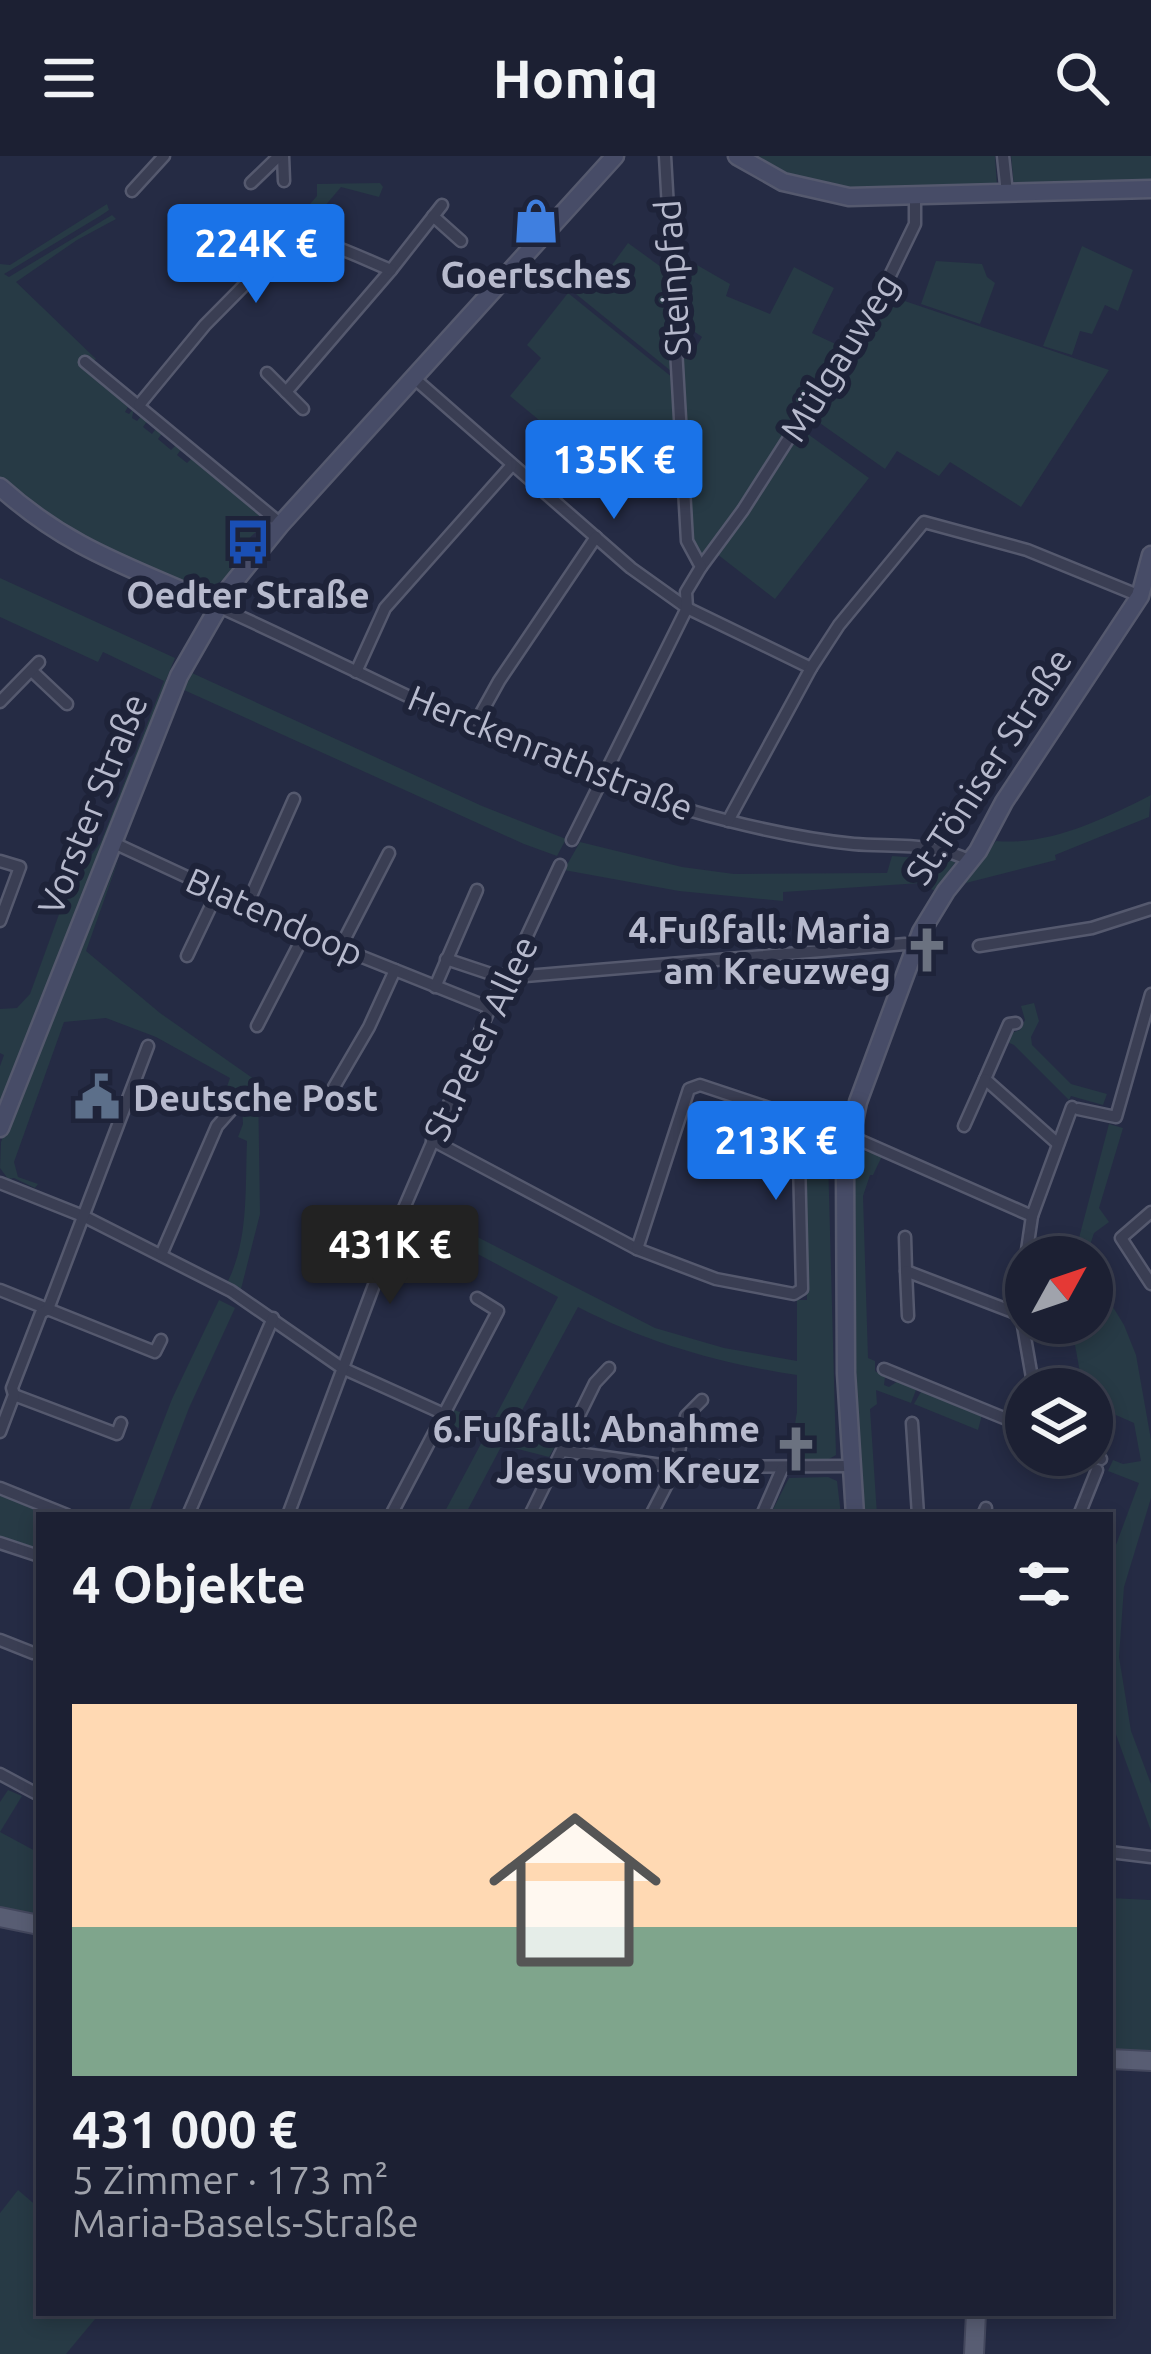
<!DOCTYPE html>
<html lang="de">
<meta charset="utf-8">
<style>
:root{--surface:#1c2033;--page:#292d3f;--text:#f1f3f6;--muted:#a0a3ac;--line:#3a3e4e;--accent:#1a73e8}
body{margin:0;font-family:Ubuntu,sans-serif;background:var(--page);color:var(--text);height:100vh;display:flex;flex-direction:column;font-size:45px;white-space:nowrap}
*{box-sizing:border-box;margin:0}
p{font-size:39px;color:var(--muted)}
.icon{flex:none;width:66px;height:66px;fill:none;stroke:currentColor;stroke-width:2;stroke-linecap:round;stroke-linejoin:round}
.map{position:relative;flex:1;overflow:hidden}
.side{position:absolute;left:36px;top:1356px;width:1077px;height:804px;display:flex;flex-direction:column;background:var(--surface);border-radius:0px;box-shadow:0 6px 18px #0003,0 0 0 3px var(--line)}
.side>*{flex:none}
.needle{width:78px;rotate:50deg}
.tools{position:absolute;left:1005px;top:1080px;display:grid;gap:24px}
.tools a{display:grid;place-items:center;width:108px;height:108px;border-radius:50%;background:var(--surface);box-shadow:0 6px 18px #0003,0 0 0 3px var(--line);font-size:60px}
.price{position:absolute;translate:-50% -102px;padding:0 27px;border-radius:12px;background:var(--accent);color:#fff;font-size:39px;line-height:78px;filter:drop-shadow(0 3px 6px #0008)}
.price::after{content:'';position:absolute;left:50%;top:72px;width:36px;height:27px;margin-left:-18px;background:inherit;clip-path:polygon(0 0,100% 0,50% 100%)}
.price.current{background:#222;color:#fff}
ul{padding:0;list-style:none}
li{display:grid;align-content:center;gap:24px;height:636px;padding:0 36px}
li span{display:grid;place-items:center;height:372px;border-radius:0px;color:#555}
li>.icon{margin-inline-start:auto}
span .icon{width:216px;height:216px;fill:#fffc;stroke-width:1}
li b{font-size:51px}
h2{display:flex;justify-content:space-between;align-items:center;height:144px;padding:0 36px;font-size:51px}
header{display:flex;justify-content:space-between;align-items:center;height:156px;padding:0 36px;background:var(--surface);font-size:54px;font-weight:600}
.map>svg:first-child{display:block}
.green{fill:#273a45}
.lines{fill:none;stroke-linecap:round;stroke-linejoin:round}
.minor-casing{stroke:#55596e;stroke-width:15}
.secondary-casing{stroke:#55596e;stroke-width:21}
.primary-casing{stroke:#43475d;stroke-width:22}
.minor{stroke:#3a3e53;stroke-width:10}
.secondary{stroke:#474c67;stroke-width:16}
.primary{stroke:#585d73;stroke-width:18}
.labels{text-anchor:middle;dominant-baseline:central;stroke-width:12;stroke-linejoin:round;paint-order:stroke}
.poi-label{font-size:36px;font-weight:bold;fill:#b7bacd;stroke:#1e2339}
.street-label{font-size:36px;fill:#b7bacd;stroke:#1e2339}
</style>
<header><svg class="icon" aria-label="menu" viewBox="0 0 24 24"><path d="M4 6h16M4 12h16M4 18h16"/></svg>Homiq<svg class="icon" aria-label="search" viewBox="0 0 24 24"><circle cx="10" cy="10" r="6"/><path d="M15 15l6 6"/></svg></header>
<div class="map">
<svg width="1151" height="2198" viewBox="0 0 1151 2198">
<rect width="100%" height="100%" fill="#252b44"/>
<g class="green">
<polygon points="746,0 995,0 997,31 881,38 795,25"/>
<polygon points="1011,0 1151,0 1151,26 1014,30"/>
<polygon points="380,27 383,31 379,41 341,31 307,71 308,80 294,78 301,67 297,63 317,40 317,28"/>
<path d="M107 48 109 54 100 60 4 118 9 121 112 59 116 63 77 84 16 126 96 203 86 211 129 249 125 256 129 258 134 252 132 262 137 265 142 259 148 264 143 271 152 278 157 271 163 276 158 283 171 294 177 288 182 292 177 299 187 307 193 301 260 357 266 368C259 374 251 379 246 387 236 402 233 424 212 429 166 443 34 355 0 322V108L10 109Z"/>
<polygon points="628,87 668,116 676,219 576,138 595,113 604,120"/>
<polygon points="1082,90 1133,114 1118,155 1105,149 1092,178 1080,175 1072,199 1043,190"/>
<polygon points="671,94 730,128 726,140 770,158 794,111 834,132 812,177 844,192 741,352 702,404 689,386 678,194 695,193 702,181 675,162"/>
<polygon points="936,105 982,108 987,121 995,127 980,168 921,148"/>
<polygon points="568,137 673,222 680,258 631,340 510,240 541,202 527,189"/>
<polygon points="884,138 1109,214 1021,351 950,306 939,320 897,295 885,313 807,258"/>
<polygon points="798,271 869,322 775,443 717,398 690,442 687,439"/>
<polygon points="0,422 175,502 166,524 170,527 0,959 0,910 4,899 0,897 0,853 17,852 30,838 66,739 62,731 76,734 85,708 101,686 164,525 103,496 98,506 0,461"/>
<polygon points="192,517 482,650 566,683 557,700 524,688 184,534 166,579 164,574"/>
<path d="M1151 639 1149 661 1055 699 1056 704 962 728 996 685C1048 690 1105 663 1151 639Z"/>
<polygon points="580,686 682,711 734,718 887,717 892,700 956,705 935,735 921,727 783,736 783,745 679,735 564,714"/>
<path d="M119 702 86 795 160 857 258 926 260 1058 241 1133 228 1125C249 1083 245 1030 247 985L238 981 243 968 242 952 222 945 230 922 156 881 106 862 64 866 14 1006 18 1021 38 1028 35 1032 14 1022 8 1023 0 1012 1 986Z"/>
<polygon points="1034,847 1039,865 1031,881 1032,889 1071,928 1107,938 1103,949 1071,940 1069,944 1014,889 1005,885 1008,878 1020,874 1025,864 1021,850"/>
<path d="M803 968 835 978 828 1001 836 1299 827 1304 789 1303 797 1256V1219C718 1207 648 1187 578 1151L512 1273 558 1285 549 1301 502 1289 465 1359H443L484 1282 446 1267 454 1254 492 1267 558 1141 414 1064 419 1051 655 1172 724 1192 797 1205V1144H807Z"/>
<polygon points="1109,968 1123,972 1099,1052 1109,1066 1094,1077 1086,1101 1074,1101"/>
<polygon points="860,994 882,1000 873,1019 870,1019 863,1040 868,1202 875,1205 875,1215 885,1221 884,1229 889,1231 898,1225 916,1234 911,1247 876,1234 877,1248 870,1253 877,1359 863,1359 860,1336 853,1122 856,1096 854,999"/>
<polygon points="1092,1117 1124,1169 1136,1199 1151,1284 1151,1342 1124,1431 1119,1501 1131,1575 1151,1628 1151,1675 1110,1562 1110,1405 1139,1327 1108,1315 1113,1304 1123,1308 1141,1305 1134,1267 1093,1249 1092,1233 1083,1233 1071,1167 1092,1167"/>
<polygon points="219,1144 235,1152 189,1252 148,1359 127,1359 172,1243"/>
<polygon points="922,1234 982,1259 978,1274 914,1248"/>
<polygon points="828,1321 837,1325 841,1359 770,1359 789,1322"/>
<polygon points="0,1335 57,1359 39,1359 39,1397 0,1383"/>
<polygon points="8,1634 22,1640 0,1676 39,1697 39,1764 0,1756 0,1646"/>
<polygon points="1110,1742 1151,1744 1151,1898 1110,1896"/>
<polygon points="18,2034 39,2052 39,2157 100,2157 66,2198 0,2198 0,2057"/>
</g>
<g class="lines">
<g class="minor-casing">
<g id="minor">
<polyline points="283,0 284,25"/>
<polyline points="1003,0 1007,37"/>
<polyline points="251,27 279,0"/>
<polyline points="132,35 164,0"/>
<polyline points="433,60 461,85"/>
<polyline points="85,206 281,368"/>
<polyline points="267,217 303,253"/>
<polyline points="415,223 631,412 687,452 811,512"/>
<polyline points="286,236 391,114 442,49"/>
<path d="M139 249 205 169 288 85C319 78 362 103 391 114"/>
<polyline points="701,411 743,354 882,136 915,68 915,42"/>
<path d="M217 450C385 525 549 620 729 665 769 675 813 684 854 688 892 691 937 686 970 705"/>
<polyline points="33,516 67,548"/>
<polyline points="356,516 385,452 512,309"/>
<polyline points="0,546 39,506"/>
<polyline points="474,570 499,525 596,381"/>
<polyline points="728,665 811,512 839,469 924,366 1027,394 1140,440"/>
<polyline points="572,684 687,452 686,436 701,411 687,385 665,0"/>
<polyline points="116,688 340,792 490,852"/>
<polyline points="0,705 20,711 0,765"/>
<polyline points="247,749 294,643"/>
<polyline points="979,790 1092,772 1151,753"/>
<polyline points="340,792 389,697"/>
<polyline points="187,800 218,735"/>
<polyline points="446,803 503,822 905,788 914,791"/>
<polyline points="435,831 477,734"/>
<polyline points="1016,867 1009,868 985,923 1058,988"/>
<polyline points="257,870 305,777"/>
<polyline points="334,931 369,871 395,814"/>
<polyline points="1078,953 1116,961 1151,838"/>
<polyline points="964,970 985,923"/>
<polyline points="432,984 637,1093 716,1123 794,1138 802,1133 798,960"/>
<polyline points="0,1027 83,1060 231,1135 342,1212 444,1258"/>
<polyline points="1151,1056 1121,1082 1151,1128"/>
<polyline points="905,1081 906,1115"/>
<polyline points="637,1093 689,933 700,929 841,976 1032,1060"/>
<polyline points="161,1099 217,970 233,952"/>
<polyline points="1026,1101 1032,1060 1072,951"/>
<polyline points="1026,1101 1019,1147 1034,1233"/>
<polyline points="0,1134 155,1196 161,1184"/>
<polyline points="908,1160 906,1115 1021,1159"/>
<polyline points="884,1213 1026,1271"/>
<polyline points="14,1239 117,1278 121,1267"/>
<polyline points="912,1267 918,1359"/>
<polyline points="0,1276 14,1239 12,1232 41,1157 48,1153 148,890"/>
<polyline points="563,1295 676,1311 851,1310"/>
<polyline points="1092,1299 1101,1303"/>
<polyline points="0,1332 67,1359"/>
<polyline points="188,1359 273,1162"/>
<polyline points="288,1359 395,1073 503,822 512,812 560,709"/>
<polyline points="391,1359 498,1155 477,1142"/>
<polyline points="530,1359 595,1227 609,1212"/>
<polyline points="651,1359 676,1311 686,1260 702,1244"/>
<polyline points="762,1359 782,1313"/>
<polyline points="983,1359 986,1352"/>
<polyline points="1079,1359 1097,1314"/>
<polyline points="0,1387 39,1400"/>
<polyline points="0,1484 33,1497"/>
<polyline points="0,1618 39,1639"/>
<polyline points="1110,1696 1151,1701"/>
</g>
</g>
<g class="secondary-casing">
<g id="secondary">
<polyline points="737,0 783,26 849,41 1151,33"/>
<path d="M0 331C71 395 134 412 217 450"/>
<polyline points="0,972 179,520 230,431 281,368 615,0"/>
<polyline points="855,1359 846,1217 845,1010 858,946 921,776 946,735 978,695 1004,646 1140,440 1151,399"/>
</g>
</g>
<g class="primary-casing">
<g id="primary">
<polyline points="0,1761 39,1769"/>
<polyline points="1110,1903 1151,1905"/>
<polyline points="974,2198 976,2157"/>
</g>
</g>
<use href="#minor" class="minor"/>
<use href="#secondary" class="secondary"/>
<use href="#primary" class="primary"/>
</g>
<defs>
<g id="shop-bare" transform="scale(3.6)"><path d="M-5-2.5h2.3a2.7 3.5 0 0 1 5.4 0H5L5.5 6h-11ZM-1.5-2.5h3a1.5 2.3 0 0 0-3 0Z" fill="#3f7fe0" stroke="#1e2339" stroke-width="2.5" paint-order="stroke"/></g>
<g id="bus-bare" transform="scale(3.6)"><path d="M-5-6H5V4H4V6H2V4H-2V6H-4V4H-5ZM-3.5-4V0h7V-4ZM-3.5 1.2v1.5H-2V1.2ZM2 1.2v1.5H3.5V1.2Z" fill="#1a4fb4" stroke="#1e2339" stroke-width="2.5" paint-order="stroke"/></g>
<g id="church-bare" transform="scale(3.6)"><path d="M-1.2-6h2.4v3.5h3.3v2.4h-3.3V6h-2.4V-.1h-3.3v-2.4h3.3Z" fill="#6b7280" stroke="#1e2339" stroke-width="2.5" paint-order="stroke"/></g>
<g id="civic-bare" transform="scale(3.6)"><path d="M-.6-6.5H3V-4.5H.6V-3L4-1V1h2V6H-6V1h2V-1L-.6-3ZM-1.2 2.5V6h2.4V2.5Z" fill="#5c6f8a" stroke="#1e2339" stroke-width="2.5" paint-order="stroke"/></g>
</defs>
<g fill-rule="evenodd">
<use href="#shop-bare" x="536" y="65"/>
<use href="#bus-bare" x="248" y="386"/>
<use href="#church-bare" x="927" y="794"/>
<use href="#civic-bare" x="97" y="941"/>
<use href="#church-bare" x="796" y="1293"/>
</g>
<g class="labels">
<g class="poi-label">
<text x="536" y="118">Goertsches</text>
<text x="248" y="438">Oedter Straße</text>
<text x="891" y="773" text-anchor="end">4.Fußfall: Maria<tspan x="891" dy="41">am Kreuzweg</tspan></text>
<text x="133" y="941" text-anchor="start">Deutsche Post</text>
<text x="760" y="1272" text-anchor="end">6.Fußfall: Abnahme<tspan x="760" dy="41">Jesu vom Kreuz</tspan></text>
</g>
<g class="street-label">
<text transform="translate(672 122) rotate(-94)">Steinpfad</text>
<text transform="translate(839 201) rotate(-58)">Mülgauweg</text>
<text transform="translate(551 596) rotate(22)">Herckenrathstraße</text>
<text transform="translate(988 610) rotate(-57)">St.Töniser Straße</text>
<text transform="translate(92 648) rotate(-68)">Vorster Straße</text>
<text transform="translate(275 760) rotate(24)">Blatendoop</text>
<text transform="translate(480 882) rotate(-65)">St.Peter Allee</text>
</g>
</g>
</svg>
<div class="tools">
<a><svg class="needle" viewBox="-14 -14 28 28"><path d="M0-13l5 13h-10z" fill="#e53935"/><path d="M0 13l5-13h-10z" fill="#a0a3ac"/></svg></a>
<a><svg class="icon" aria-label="layers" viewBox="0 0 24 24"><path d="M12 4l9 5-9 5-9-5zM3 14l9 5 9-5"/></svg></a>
</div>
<b class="price" style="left:256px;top:150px">224K €</b>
<b class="price" style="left:614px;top:366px">135K €</b>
<b class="price" style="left:776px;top:1047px">213K €</b>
<b class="price current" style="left:390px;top:1151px">431K €</b>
<section class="side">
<h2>4 Objekte<svg class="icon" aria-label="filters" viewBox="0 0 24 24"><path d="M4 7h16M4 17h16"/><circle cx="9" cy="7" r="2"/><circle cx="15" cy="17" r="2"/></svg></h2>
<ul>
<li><span style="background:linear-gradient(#ffd9b3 60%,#7fa58c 0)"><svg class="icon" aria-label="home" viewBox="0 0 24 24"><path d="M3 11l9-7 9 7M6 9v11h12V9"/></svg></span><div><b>431 000 €</b><p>5 Zimmer · 173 m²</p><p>Maria-Basels-Straße</p></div></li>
</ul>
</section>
</div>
